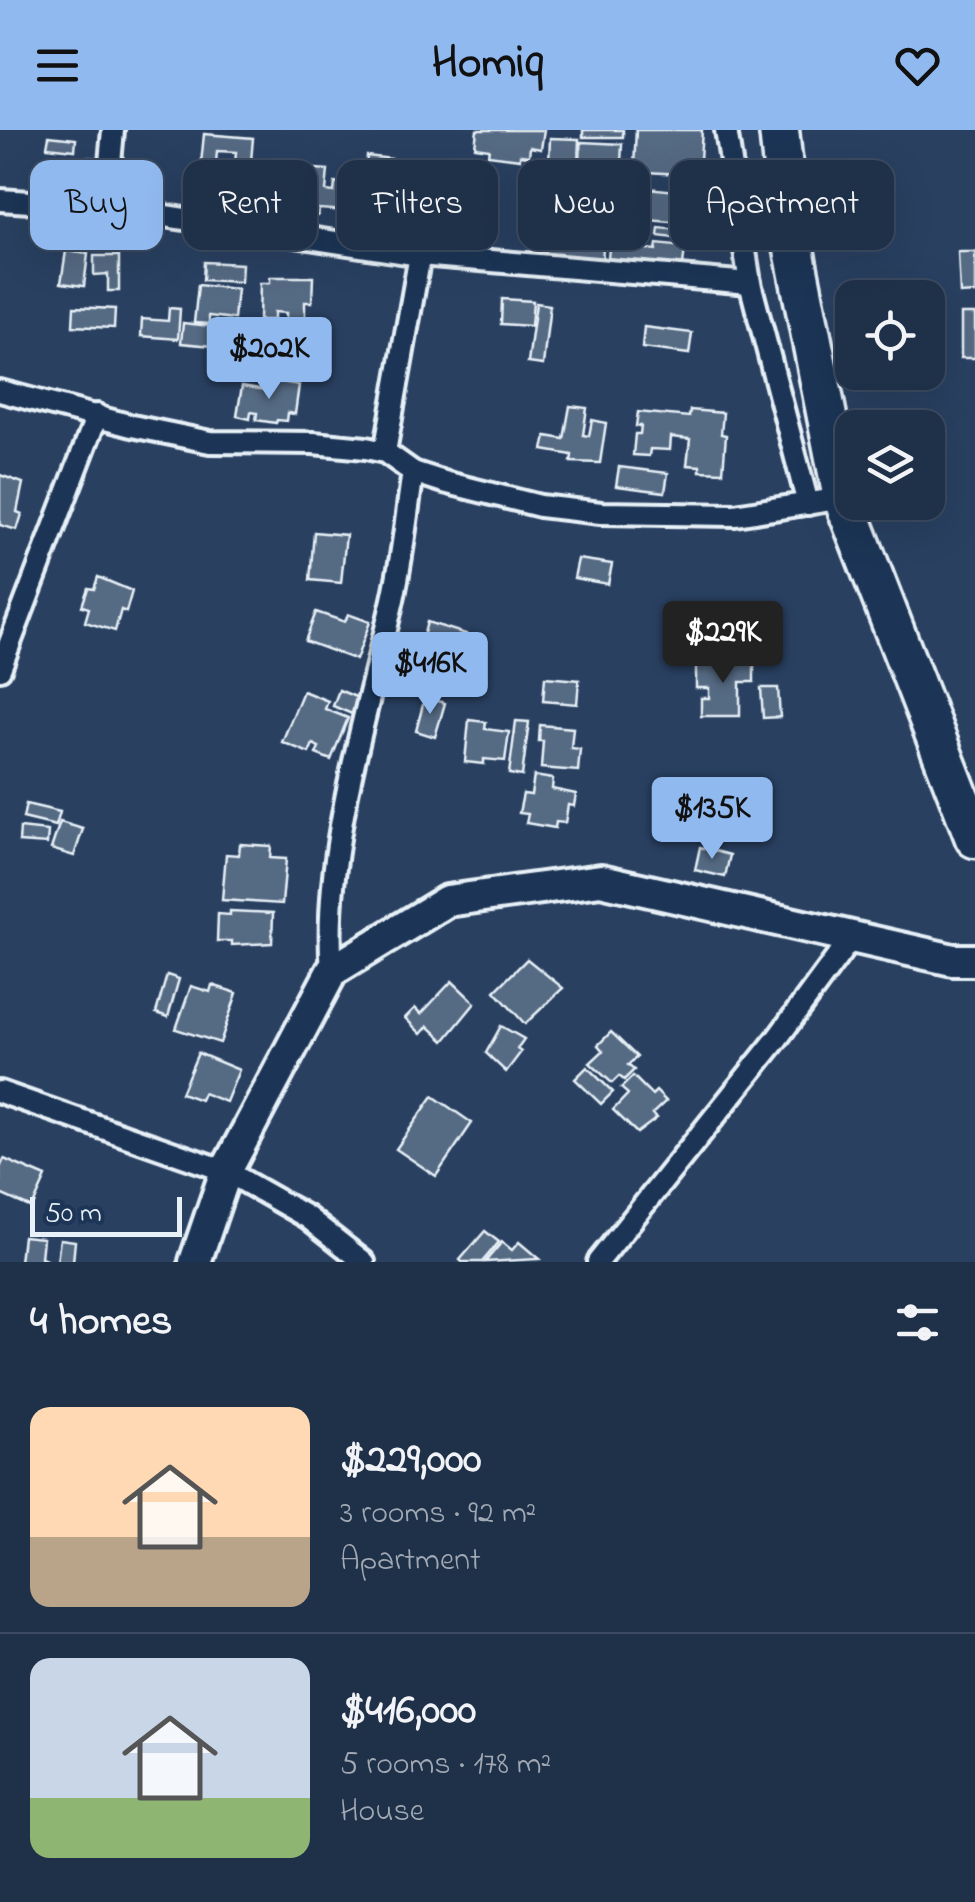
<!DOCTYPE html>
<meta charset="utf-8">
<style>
:root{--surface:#1f3049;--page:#273850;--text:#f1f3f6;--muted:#a1a9b4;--line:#3c4b61;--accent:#90b9f0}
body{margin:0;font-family:"Indie Flower",sans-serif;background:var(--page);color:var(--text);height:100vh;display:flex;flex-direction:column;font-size:38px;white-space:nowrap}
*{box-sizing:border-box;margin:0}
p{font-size:32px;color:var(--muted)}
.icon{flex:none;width:55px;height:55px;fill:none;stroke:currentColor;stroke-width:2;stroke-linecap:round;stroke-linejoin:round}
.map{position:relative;height:1132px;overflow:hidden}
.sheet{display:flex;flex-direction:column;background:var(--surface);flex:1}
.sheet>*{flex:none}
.guide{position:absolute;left:30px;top:30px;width:915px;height:90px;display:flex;gap:20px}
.buttons{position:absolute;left:835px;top:150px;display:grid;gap:20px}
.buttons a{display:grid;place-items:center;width:110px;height:110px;border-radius:20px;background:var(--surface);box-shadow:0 10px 40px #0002,0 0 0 2px var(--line);font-size:50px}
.scale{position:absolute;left:30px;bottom:25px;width:152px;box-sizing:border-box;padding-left:10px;border:5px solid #e8f1f8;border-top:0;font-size:28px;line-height:35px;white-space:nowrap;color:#e8f1f8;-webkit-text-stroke:8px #1d3557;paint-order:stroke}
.price{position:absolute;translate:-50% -85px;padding:0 22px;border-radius:10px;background:var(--accent);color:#111;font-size:32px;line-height:65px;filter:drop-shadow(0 2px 5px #0008)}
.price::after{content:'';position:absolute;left:50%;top:60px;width:30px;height:22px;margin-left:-15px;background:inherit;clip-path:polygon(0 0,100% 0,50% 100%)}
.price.on{background:#222;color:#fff}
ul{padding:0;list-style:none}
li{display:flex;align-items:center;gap:30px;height:250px;padding:0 30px}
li+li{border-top:2px solid var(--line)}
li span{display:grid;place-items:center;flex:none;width:280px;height:200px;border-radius:20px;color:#555}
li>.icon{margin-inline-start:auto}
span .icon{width:120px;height:120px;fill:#fffc;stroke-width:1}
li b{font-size:42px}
h2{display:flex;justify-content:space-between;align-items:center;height:120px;padding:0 30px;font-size:42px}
.tag{padding:0 35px;border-radius:20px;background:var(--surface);box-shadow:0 10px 40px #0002,0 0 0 2px var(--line);font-size:35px;line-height:90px}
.tag.on{background:var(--accent);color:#111}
header{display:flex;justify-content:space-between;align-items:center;height:130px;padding:0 30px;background:var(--accent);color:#111;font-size:45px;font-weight:700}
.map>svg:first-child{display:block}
.building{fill:#556a83;stroke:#e8f1f8;stroke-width:2.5;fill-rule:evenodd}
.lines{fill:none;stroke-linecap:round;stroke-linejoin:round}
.street-casing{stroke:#e8f1f8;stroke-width:28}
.secondary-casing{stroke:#e8f1f8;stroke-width:38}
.highway-casing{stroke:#e8f1f8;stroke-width:45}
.street{stroke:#1d3557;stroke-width:20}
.secondary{stroke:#1d3557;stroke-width:30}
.highway{stroke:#1d3557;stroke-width:38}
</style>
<header><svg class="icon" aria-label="menu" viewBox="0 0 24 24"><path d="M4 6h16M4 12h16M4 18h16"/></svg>Homiq<svg class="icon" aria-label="heart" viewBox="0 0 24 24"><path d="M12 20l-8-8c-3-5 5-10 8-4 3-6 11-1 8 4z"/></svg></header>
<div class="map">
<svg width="975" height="1132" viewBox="0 0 975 1132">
<rect width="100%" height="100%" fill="#294061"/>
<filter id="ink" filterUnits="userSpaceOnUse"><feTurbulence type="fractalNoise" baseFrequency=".01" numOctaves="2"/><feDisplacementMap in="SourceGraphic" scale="20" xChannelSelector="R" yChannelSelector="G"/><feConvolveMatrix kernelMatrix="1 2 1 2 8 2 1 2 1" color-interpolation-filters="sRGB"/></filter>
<g filter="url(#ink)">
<g class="building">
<polygon points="477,0 544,0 541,19 530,17 529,26 520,25 520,29 488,25 489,19 475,17"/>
<rect x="583" y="0" width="40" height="7"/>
<polygon points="636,0 702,0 699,45 646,42 646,37 634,37"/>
<path d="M204 4 253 8 249 55H255L253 79 197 74ZM217 21 236 22 234 46 215 45Z"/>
<polygon points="49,6 76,9 75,20 47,17"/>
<polygon points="550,8 579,9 578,35 549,34"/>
<polygon points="581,12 622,14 621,34 580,32"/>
<polygon points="367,26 409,31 404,73 392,71 394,47 365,44"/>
<polygon points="74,27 95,28 92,69 46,66 47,53 41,52 42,29 66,30 66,41 73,41"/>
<polygon points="289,38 303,39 301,56 314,57 316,39 328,40 326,61 334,62 335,53 349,54 347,81 319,79 318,86 305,85 306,78 281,73 282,54 288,54"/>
<polygon points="616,55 688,62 685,96 692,97 691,114 681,114 682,109 658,106 659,98 680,100 681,93 648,90 649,86 637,84 636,98 629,97 627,117 656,120 657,114 685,117 682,145 607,137"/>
<polygon points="535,69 602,74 599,112 587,111 588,95 541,92 540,100 533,100"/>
<polygon points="359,74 399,78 395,110 355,106"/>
<polygon points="531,110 603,115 602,135 530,130"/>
<polygon points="66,121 88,124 84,156 61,153"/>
<polygon points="958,122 975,122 975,163 960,164"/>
<polygon points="94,126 119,126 119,161 108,161 108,144 94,145"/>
<polygon points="204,132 242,134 241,152 203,150"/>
<polygon points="270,147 313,147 312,172 305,172 305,193 286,193 286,183 274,182 274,190 259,190 260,153 270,153"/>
<polygon points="198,155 237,159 234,189 209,186 209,194 194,193"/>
<polygon points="502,169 533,171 531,196 501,194"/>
<polygon points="536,173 550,175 543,235 528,233"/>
<polygon points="74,177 115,179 114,198 73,196"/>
<polygon points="169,178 180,179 178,209 141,206 142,189 168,191"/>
<rect x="961" y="184" width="14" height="44"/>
<polygon points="183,193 247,200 245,219 181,213"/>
<polygon points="644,197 692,203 689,224 642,218"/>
<polygon points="274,251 299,255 295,284 288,283 287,291 277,290 276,293 256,290 257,283 251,282 250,289 237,286 242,256 272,261"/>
<polygon points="570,276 587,278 583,305 589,306 592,290 606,293 600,333 571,332 572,325 543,320 546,306 564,309"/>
<polygon points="690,280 723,283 721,304 726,305 723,342 700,341 700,336 687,335 690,309 671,307 670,320 650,319 649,326 633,325 635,304 640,304 641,296 636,296 638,282 689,287"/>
<polygon points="619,337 668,343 665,362 616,356"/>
<polygon points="0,345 23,353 17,382 22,384 17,400 0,395"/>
<polygon points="314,402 346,405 341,453 310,450"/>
<polygon points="578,429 612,434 608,454 574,448"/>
<polygon points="98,447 132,461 126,482 121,480 115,501 85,492 89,478 82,476 88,458 94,459"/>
<polygon points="316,482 345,492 348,484 370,492 356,530 305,511"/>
<polygon points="427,492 466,504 455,540 407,526 412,509 432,515 434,510 423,507"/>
<polygon points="754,532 754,552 740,552 740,586 701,586 701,568 709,568 709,558 696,558 696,533"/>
<polygon points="545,547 579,550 577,574 543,571"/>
<polygon points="761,558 778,558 780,587 763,588"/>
<polygon points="339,560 358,568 352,584 333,576"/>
<polygon points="303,561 328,571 325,579 348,588 331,630 316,624 319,617 313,614 309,623 282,612"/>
<polygon points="425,567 445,573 435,607 416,601"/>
<polygon points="469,590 486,592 485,599 509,602 505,631 484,629 484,634 465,632"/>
<polygon points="516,591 529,592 522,646 509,644"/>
<polygon points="540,595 573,598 571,618 580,619 578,641 541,638 543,611 539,611"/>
<polygon points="534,646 553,649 552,659 576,664 574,676 568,675 565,693 556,692 555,698 526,693 528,684 519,683 523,664 531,665"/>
<polygon points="26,674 60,682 56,696 23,688"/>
<polygon points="60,692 83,699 74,726 51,719"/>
<polygon points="20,698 48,701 47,714 19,712"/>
<polygon points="240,714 271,716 270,728 286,729 282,774 222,770 226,724 239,725"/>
<polygon points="700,717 730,725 725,747 695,740"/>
<polygon points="230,781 273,783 272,813 232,815 232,811 217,811 218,784 230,785"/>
<polygon points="527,829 563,858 525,894 495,861"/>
<polygon points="167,845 179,849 168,887 156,883"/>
<polygon points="452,851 475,873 444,911 428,896 421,904 405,888 415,878 421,884"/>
<polygon points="212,855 237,863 220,913 176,899 191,856 210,862"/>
<polygon points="501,896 524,909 517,919 521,922 506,942 486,923"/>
<polygon points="611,902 637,927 628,935 634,940 624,950 619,946 612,953 590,933 603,921 598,915"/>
<polygon points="198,923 239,940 226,972 203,963 200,970 181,963"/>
<polygon points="587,937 613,962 601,974 575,949"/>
<polygon points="633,946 652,965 656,961 666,971 652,984 657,988 637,1003 613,980 628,964 621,958"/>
<polygon points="433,966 472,993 436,1046 396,1019"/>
<polygon points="4,1029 46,1047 32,1078 0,1064 0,1038"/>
<polygon points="485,1101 499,1112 482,1132 462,1132 460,1130"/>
<polygon points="23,1106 43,1108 41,1128 51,1132 20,1132"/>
<polygon points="60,1109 75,1111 73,1132 57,1132"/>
<polygon points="502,1112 512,1120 519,1112 539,1129 485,1132"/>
</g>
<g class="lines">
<g class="street-casing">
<g id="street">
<polyline points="726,0 750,153 808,374"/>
<polyline points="0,70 106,77 420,125 750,153"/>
<polyline points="106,77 113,0"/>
<polyline points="0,261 132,296 210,312 313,313 366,318 385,322 413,342 444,352 540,376 601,383 735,385 843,368"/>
<polyline points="385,322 420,125"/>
<polyline points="0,539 97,285"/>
<path d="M332 841C322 727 365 590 391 478 402 434 406 387 413 342"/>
<polyline points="0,962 226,1041 307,1087 364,1132"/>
<polyline points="598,1132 776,910 852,807"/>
</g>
</g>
<g class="secondary-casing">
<polyline id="secondary" points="195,1132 226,1041 332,841 447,771 601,750 953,830 975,830"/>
</g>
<g class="highway-casing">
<polyline id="highway" points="779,0 789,94 843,368 975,708"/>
</g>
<use href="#street" class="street"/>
<use href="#secondary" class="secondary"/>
<use href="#highway" class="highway"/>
</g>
</g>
</svg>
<div class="buttons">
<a><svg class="icon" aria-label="locate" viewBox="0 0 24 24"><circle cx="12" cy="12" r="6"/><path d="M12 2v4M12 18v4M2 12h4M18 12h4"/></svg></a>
<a><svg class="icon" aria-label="layers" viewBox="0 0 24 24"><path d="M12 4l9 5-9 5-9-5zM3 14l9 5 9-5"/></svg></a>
</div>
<div class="scale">50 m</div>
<b class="price" style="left:269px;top:272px">$202K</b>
<b class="price on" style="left:723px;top:556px">$229K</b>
<b class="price" style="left:430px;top:587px">$416K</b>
<b class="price" style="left:712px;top:732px">$135K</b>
<div class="guide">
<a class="tag on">Buy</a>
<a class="tag">Rent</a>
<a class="tag">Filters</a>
<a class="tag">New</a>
<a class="tag">Apartment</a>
</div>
</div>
<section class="sheet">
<h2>4 homes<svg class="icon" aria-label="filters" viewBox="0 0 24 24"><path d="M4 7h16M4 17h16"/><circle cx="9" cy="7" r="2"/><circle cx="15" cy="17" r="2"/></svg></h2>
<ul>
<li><span style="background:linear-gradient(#ffd9b3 65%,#b9a48a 0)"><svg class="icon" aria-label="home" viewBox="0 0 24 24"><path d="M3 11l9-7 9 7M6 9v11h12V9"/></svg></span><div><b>$229,000</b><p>3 rooms · 92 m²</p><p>Apartment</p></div></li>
<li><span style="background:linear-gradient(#c9d6e8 70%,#8fb573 0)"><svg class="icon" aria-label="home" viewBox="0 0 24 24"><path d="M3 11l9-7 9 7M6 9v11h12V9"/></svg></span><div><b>$416,000</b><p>5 rooms · 178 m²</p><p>House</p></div></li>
</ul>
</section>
